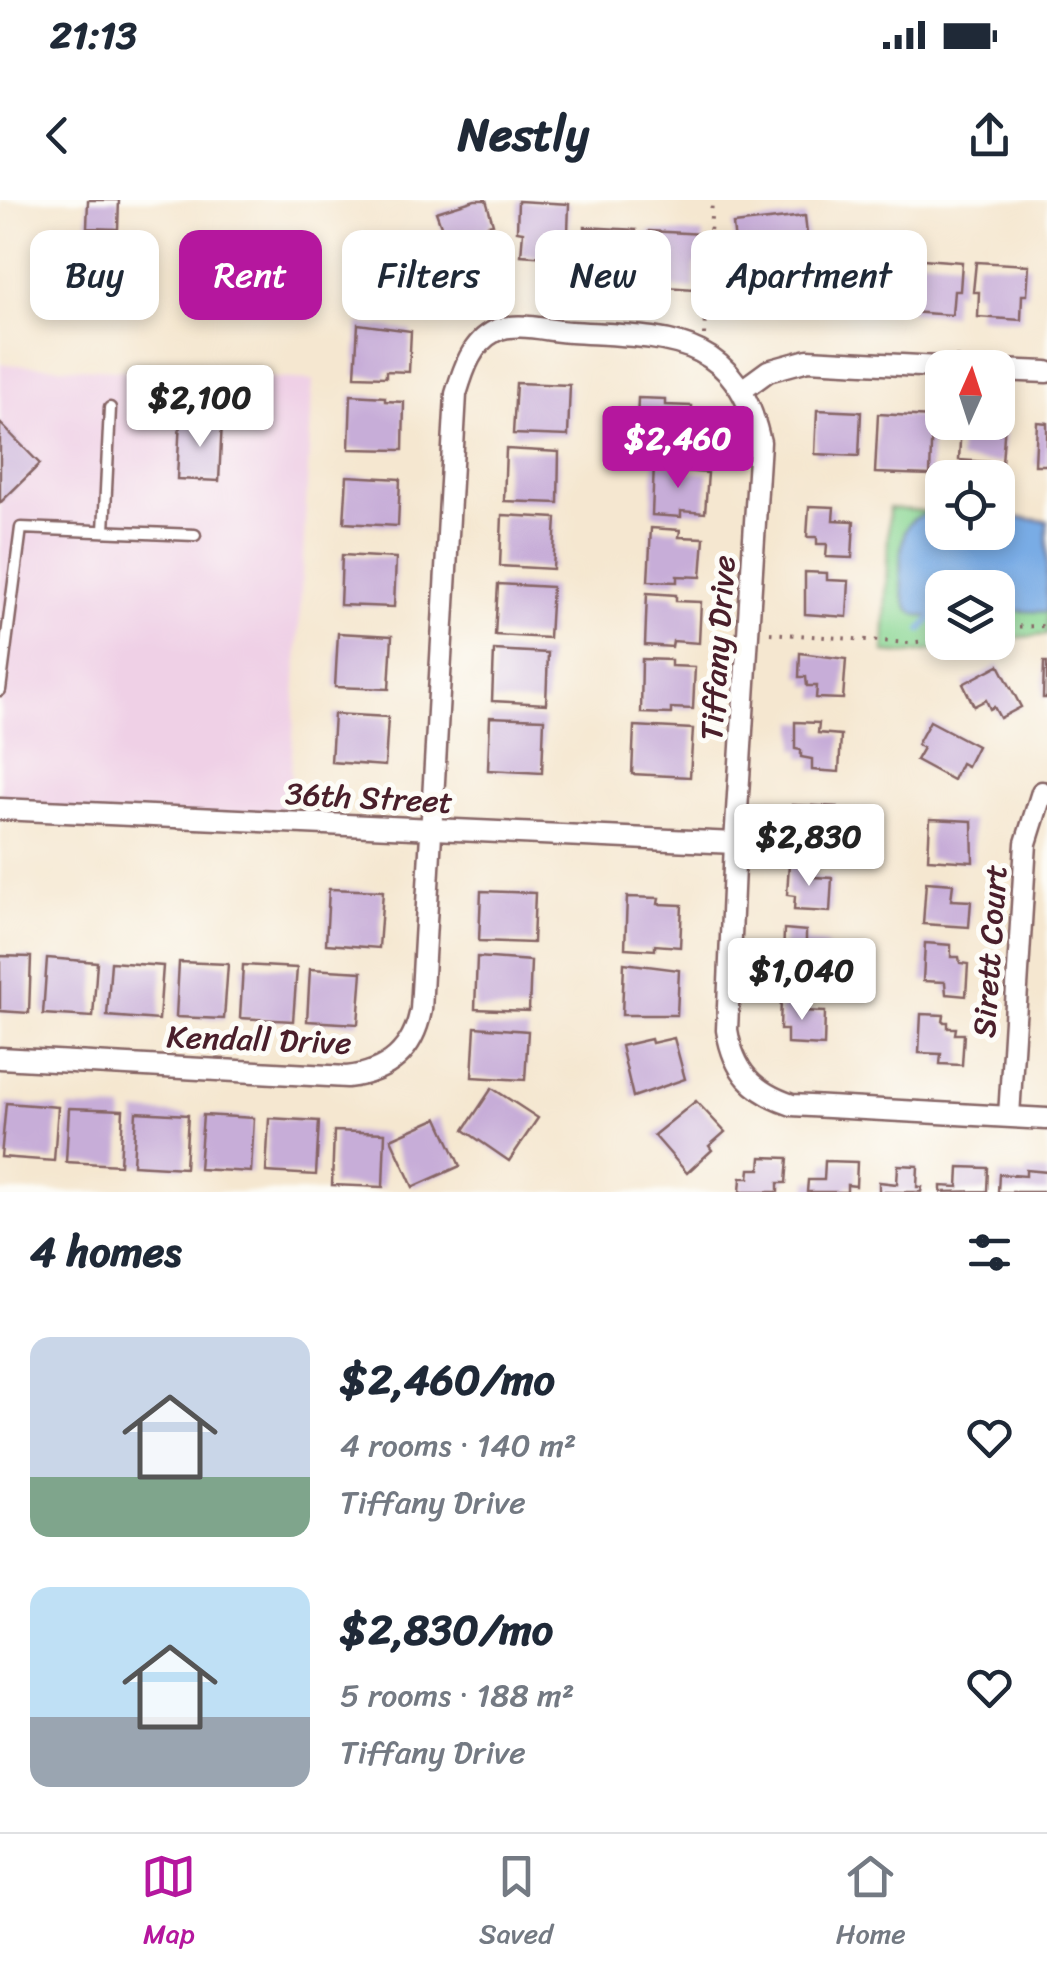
<!DOCTYPE html>
<meta charset="utf-8">
<style>
:root{--surface:#fff;--page:#f2f2f3;--text:#1f2937;--muted:#747a83;--line:#e0e1e3;--accent:#b5179e}
body{margin:0;font-family:Sriracha,sans-serif;background:var(--page);color:var(--text);height:100vh;display:flex;flex-direction:column;font-size:38px;white-space:nowrap}
*{box-sizing:border-box;margin:0}
p{font-size:32px;color:var(--muted)}
.icon{flex:none;width:55px;height:55px;fill:none;stroke:currentColor;stroke-width:2;stroke-linecap:round;stroke-linejoin:round}
.map{position:relative;height:992px;overflow:hidden}
.drawer{display:flex;flex-direction:column;background:var(--surface);flex:1}
.drawer>*{flex:none}
.banner{position:absolute;left:30px;top:30px;width:988px;height:90px;display:flex;gap:20px}
.needle{width:65px;rotate:3deg}
.buttons{position:absolute;left:925px;top:150px;display:grid;gap:20px}
.buttons a{display:grid;place-items:center;width:90px;height:90px;border-radius:20px;background:var(--surface);box-shadow:0 5px 15px #0003;font-size:50px}
.price{position:absolute;translate:-50% -85px;padding:0 22px;border-radius:10px;background:#fff;color:#222;font-size:32px;line-height:65px;filter:drop-shadow(0 2px 5px #0008)}
.price::after{content:'';position:absolute;left:50%;top:60px;width:30px;height:22px;margin-left:-15px;background:inherit;clip-path:polygon(0 0,100% 0,50% 100%)}
.price.current{background:var(--accent);color:#fff}
ul{padding:0;list-style:none}
li{display:flex;align-items:center;gap:30px;height:250px;padding:0 30px}
li span{display:grid;place-items:center;flex:none;width:280px;height:200px;border-radius:20px;color:#555}
li>.icon{margin-inline-start:auto}
span .icon{width:120px;height:120px;fill:#fffc;stroke-width:1}
li b{font-size:42px}
h2{display:flex;justify-content:space-between;align-items:center;height:120px;padding:0 30px;font-size:42px}
.tag{padding:0 35px;border-radius:20px;background:var(--surface);box-shadow:0 5px 15px #0003;font-size:35px;line-height:90px}
.tag.current{background:var(--accent);color:#fff}
.status{display:flex;justify-content:space-between;align-items:center;height:70px;padding:0 50px;background:var(--surface);direction:ltr}
.status svg{height:28px;fill:currentColor}
header{display:flex;justify-content:space-between;align-items:center;height:130px;padding:0 30px;background:var(--surface);font-size:45px;font-weight:700}
.menu{display:flex;justify-content:space-around;align-items:center;height:140px;border-top:2px solid var(--line);background:var(--surface);font-size:28px;color:var(--muted)}
.menu a{display:grid;justify-items:center;gap:5px}
.menu .current{color:var(--accent)}
.map>svg:first-child{display:block}
.built{fill:#efd0e6}
.green{fill:#8bd794;stroke:#6a7b60;stroke-width:2.5}
.water{fill:#79ace5;stroke:#626688;stroke-width:2.5}
.lines{fill:none;stroke-linecap:round;stroke-linejoin:round}
.stream{stroke:#79ace5;stroke-width:6}
.building{fill:#c7add8}
.service-casing{stroke:#866565;stroke-width:15}
.minor-casing{stroke:#866565;stroke-width:25}
.path{stroke:#866565;stroke-width:4;stroke-dasharray:2.5 8;stroke-linecap:butt}
.service{stroke:#fff;stroke-width:10}
.minor{stroke:#fff;stroke-width:20}
.labels{text-anchor:middle;dominant-baseline:central;stroke-width:10;stroke-linejoin:round;paint-order:stroke}
.street-label{font-size:32px;fill:#4a1f2b;stroke:#fdfcf7}
</style>
<div class="status"><b>21:13</b><svg viewBox="0 0 49 12"><path d="M0 12V9h3v3zM5 12V6h3v6zM10 12V3h3v9zM15 12V0h3v12zM26 1h20v11H26zM47 4h2v5h-2z"/></svg></div>
<header><svg class="icon" aria-label="back" viewBox="0 0 24 24"><path d="M15 5l-7 7 7 7"/></svg>Nestly<svg class="icon" aria-label="share" viewBox="0 0 24 24"><path d="M12 15V3M7 8l5-5 5 5M5 13v7h14v-7"/></svg></header>
<div class="map">
<svg width="1047" height="992" viewBox="0 0 1047 992">
<rect width="100%" height="100%" fill="#fdfcf7"/>
<filter id="ink" filterUnits="userSpaceOnUse"><feTurbulence type="fractalNoise" baseFrequency=".01" numOctaves="2"/><feDisplacementMap in="SourceGraphic" scale="20" xChannelSelector="R" yChannelSelector="G"/><feConvolveMatrix kernelMatrix="1 2 1 2 8 2 1 2 1" color-interpolation-filters="sRGB"/></filter>
<filter id="wash" filterUnits="userSpaceOnUse"><feTurbulence type="fractalNoise" baseFrequency=".0048" numOctaves="4" result="noise"/><feDisplacementMap in="SourceGraphic" scale="40" xChannelSelector="R" yChannelSelector="G"/><feGaussianBlur stdDeviation="2.25" result="paint"/><feColorMatrix in="noise" values="0 0 0 0 0 0 0 0 0 0 0 0 0 0 0 0 0 1.4 0 .05"/><feComposite in="paint" operator="in"/></filter>
<g filter="url(#wash)">
<rect width="100%" height="100%" fill="#f5e7d0"/>
<polygon class="built" points="0,164 313,180 288,624 0,609"/>
<polygon class="green" points="889,308 942,313 942,332 998,332 998,316 1047,321 1047,435 998,439 998,388 942,388 942,442 978,443 907,454 884,452"/>
<path class="water" d="M928 313H942V332H998V316L1047 321V412L998 410V388H942V416C932 417 920 418 911 411 897 399 898 340 908 325 913 318 920 316 928 313Z"/>
<g class="lines">
<polyline class="stream" points="921,430 932,417"/>
</g>
<g id="blocks">
<g class="building">
<polygon points="88,0 119,0 118,29 87,28"/>
<polygon points="475,0 486,0 493,24 488,25 496,49 457,61 450,39 446,40 436,12"/>
<polygon points="518,1 569,4 568,33 563,33 562,58 521,55 523,32 517,31"/>
<polygon points="805,16 811,72 739,81 733,24"/>
<polygon points="585,27 636,30 635,60 626,59 626,83 586,81"/>
<polygon points="649,31 703,34 702,64 695,64 694,89 651,86 652,62 647,61"/>
<polygon points="399,41 423,56 420,60 443,74 421,110 399,97 396,102 371,87"/>
<polygon points="126,43 150,45 149,68 124,66"/>
<polygon points="841,55 893,59 892,87 885,87 884,113 842,109 844,85 839,85"/>
<polygon points="909,58 962,62 960,91 954,91 952,115 910,112 912,89 907,89"/>
<polygon points="976,62 1029,65 1027,95 1022,95 1021,120 978,117 979,92 973,92"/>
<polygon points="358,124 411,131 409,172 386,171 386,177 355,176"/>
<polygon points="516,183 570,185 568,236 513,234"/>
<polygon points="351,195 385,197 385,201 404,202 403,250 349,249"/>
<polygon points="638,198 665,199 665,205 692,206 689,246 666,244 666,250 636,248"/>
<polygon points="817,210 861,212 859,256 815,254"/>
<polygon points="878,214 932,217 930,275 875,273"/>
<polygon points="180,219 222,221 219,281 177,279"/>
<polygon points="998,220 1005,221 1002,263 959,260 961,222"/>
<polygon points="1037,222 1047,223 1047,265 1035,265"/>
<polygon points="0,223 40,264 0,303"/>
<polygon points="506,249 559,252 558,303 504,301"/>
<polygon points="654,263 683,265 683,271 708,273 705,313 681,311 681,317 652,315"/>
<polygon points="347,276 400,279 398,326 344,323"/>
<polygon points="809,306 834,307 833,320 854,321 852,358 826,357 827,344 817,344 817,337 807,337"/>
<polygon points="502,315 556,318 553,369 500,366"/>
<polygon points="651,328 680,330 679,337 704,338 701,377 677,376 677,382 648,381"/>
<polygon points="342,355 396,358 394,407 340,405"/>
<polygon points="805,372 827,373 827,380 849,381 847,417 805,414"/>
<polygon points="498,384 552,387 549,438 495,435"/>
<polygon points="647,393 676,395 676,401 701,402 699,443 673,441 672,447 645,445"/>
<polygon points="338,433 392,436 389,489 335,487"/>
<polygon points="494,450 548,453 546,504 492,501"/>
<polygon points="800,453 846,459 843,499 816,498 817,486 807,486 806,477 799,477"/>
<polygon points="642,459 671,460 671,466 695,467 693,509 671,508 671,514 641,513"/>
<polygon points="1044,462 1047,462 1047,498 1043,498"/>
<polygon points="999,465 1021,507 1000,518 994,507 990,509 986,500 974,506 963,484"/>
<polygon points="334,514 388,517 385,566 331,562"/>
<polygon points="490,517 544,519 542,573 488,570"/>
<polygon points="930,521 977,546 967,566 961,563 953,580 916,560 923,548 917,545"/>
<polygon points="795,522 819,523 818,533 841,535 839,572 812,570 812,559 801,557 801,550 795,549"/>
<polygon points="634,526 693,529 690,577 632,574"/>
<polygon points="792,605 837,607 835,646 790,644"/>
<polygon points="930,619 972,621 973,662 928,659"/>
<polygon points="789,663 815,665 814,677 832,678 830,712 794,710 795,696 787,695"/>
<polygon points="926,682 953,684 951,700 971,701 969,727 923,724"/>
<polygon points="329,689 383,691 379,748 326,744"/>
<polygon points="481,691 535,693 533,743 479,741"/>
<polygon points="627,697 659,698 658,704 682,705 680,747 655,745 655,750 625,748"/>
<polygon points="784,729 806,731 806,742 827,744 826,782 799,781 800,771 791,769 791,763 783,763"/>
<polygon points="925,743 951,745 951,757 959,757 960,763 968,764 966,796 946,794 945,782 923,781"/>
<polygon points="0,756 31,757 29,813 0,811"/>
<polygon points="477,757 531,761 529,811 475,809"/>
<polygon points="47,758 97,762 93,817 43,814"/>
<polygon points="111,762 163,766 159,820 107,816"/>
<polygon points="179,762 228,764 224,819 176,817"/>
<polygon points="624,763 679,770 677,815 622,815"/>
<polygon points="243,765 297,768 293,821 240,818"/>
<polygon points="310,769 362,772 358,824 307,821"/>
<polygon points="781,797 802,798 802,811 825,812 824,846 787,844 787,830 780,830"/>
<polygon points="921,814 944,815 943,822 948,822 948,828 956,828 955,834 964,834 962,865 940,864 941,854 919,853"/>
<polygon points="475,827 528,831 525,880 472,877"/>
<polygon points="674,838 685,879 633,897 621,846 651,839 652,843"/>
<polygon points="492,888 538,918 509,961 464,930"/>
<polygon points="696,901 725,932 709,946 712,950 687,973 654,935"/>
<polygon points="6,903 58,907 54,961 1,957"/>
<polygon points="69,908 123,910 120,965 66,962"/>
<polygon points="136,912 188,915 185,968 133,965"/>
<polygon points="203,915 254,918 251,972 199,969"/>
<polygon points="269,918 319,921 316,975 266,972"/>
<polygon points="438,918 460,966 413,987 391,939"/>
<polygon points="334,931 385,933 383,987 332,985"/>
<polygon points="761,957 788,958 786,983 778,983 778,992 740,992 741,978 749,978 750,969 760,969"/>
<polygon points="825,961 857,962 856,986 847,985 847,992 807,992 808,980 824,980"/>
<polygon points="898,965 918,966 917,987 922,987 921,992 879,992 879,982 897,984"/>
<polygon points="959,967 988,968 987,991 941,992 941,986 958,987"/>
<polygon points="1026,970 1047,972 1047,992 998,992 999,974 1026,976"/>
</g>
</g>
</g>
<g filter="url(#ink)">
<use href="#blocks" fill-opacity="0" stroke="#866565" stroke-width="2.5"/>
<g class="lines">
<g class="service-casing">
<g id="service">
<polyline points="104,331 110,208"/>
<polyline points="0,490 21,328 195,335"/>
</g>
</g>
<g class="minor-casing">
<g id="minor">
<polyline points="998,170 1047,172"/>
<polyline points="742,190 768,171 808,160 957,168"/>
<polyline points="0,609 735,643"/>
<path d="M0 858 347 877C388 872 413 851 421 810L456 194C463 171 471 143 495 131 516 121 548 131 571 132 666 138 735 132 760 242L735 643 727 830C734 872 753 892 792 905L1047 919"/>
<polyline points="1009,916 1026,643 1042,592"/>
</g>
</g>
<g class="path">
<polyline points="704,135 712,0"/>
<polyline points="998,427 1047,426"/>
<polyline points="770,433 909,443 942,439"/>
</g>
<use href="#service" class="service"/>
<use href="#minor" class="minor"/>
</g>
</g>
<g class="labels">
<g class="street-label">
<text transform="translate(718 448) rotate(-86)">Tiffany Drive</text>
<text transform="translate(369 598) rotate(3)">36th Street</text>
<text transform="translate(990 751) rotate(-86)">Sirett Court</text>
<text transform="translate(259 840) rotate(2)">Kendall Drive</text>
</g>
</g>
</svg>
<div class="buttons">
<a><svg class="needle" viewBox="-14 -14 28 28"><path d="M0-13l5 13h-10z" fill="#e53935"/><path d="M0 13l5-13h-10z" fill="#747a83"/></svg></a>
<a><svg class="icon" aria-label="locate" viewBox="0 0 24 24"><circle cx="12" cy="12" r="6"/><path d="M12 2v4M12 18v4M2 12h4M18 12h4"/></svg></a>
<a><svg class="icon" aria-label="layers" viewBox="0 0 24 24"><path d="M12 4l9 5-9 5-9-5zM3 14l9 5 9-5"/></svg></a>
</div>
<b class="price" style="left:200px;top:250px">$2,100</b>
<b class="price current" style="left:678px;top:291px">$2,460</b>
<b class="price" style="left:809px;top:689px">$2,830</b>
<b class="price" style="left:802px;top:823px">$1,040</b>
<div class="banner">
<a class="tag">Buy</a>
<a class="tag current">Rent</a>
<a class="tag">Filters</a>
<a class="tag">New</a>
<a class="tag">Apartment</a>
</div>
</div>
<section class="drawer">
<h2>4 homes<svg class="icon" aria-label="filters" viewBox="0 0 24 24"><path d="M4 7h16M4 17h16"/><circle cx="9" cy="7" r="2"/><circle cx="15" cy="17" r="2"/></svg></h2>
<ul>
<li><span style="background:linear-gradient(#c9d6e8 70%,#7fa58c 0)"><svg class="icon" aria-label="home" viewBox="0 0 24 24"><path d="M3 11l9-7 9 7M6 9v11h12V9"/></svg></span><div><b>$2,460/mo</b><p>4 rooms · 140 m²</p><p>Tiffany Drive</p></div><svg class="icon" aria-label="heart" viewBox="0 0 24 24"><path d="M12 20l-8-8c-3-5 5-10 8-4 3-6 11-1 8 4z"/></svg></li>
<li><span style="background:linear-gradient(#bfe0f5 65%,#9aa5b1 0)"><svg class="icon" aria-label="home" viewBox="0 0 24 24"><path d="M3 11l9-7 9 7M6 9v11h12V9"/></svg></span><div><b>$2,830/mo</b><p>5 rooms · 188 m²</p><p>Tiffany Drive</p></div><svg class="icon" aria-label="heart" viewBox="0 0 24 24"><path d="M12 20l-8-8c-3-5 5-10 8-4 3-6 11-1 8 4z"/></svg></li>
</ul>
</section>
<nav class="menu">
<a class="current"><svg class="icon" aria-label="map" viewBox="0 0 24 24"><path d="M3 6l6-2 6 2 6-2v14l-6 2-6-2-6 2zM9 4v14M15 6v14"/></svg>Map</a>
<a><svg class="icon" aria-label="saved" viewBox="0 0 24 24"><path d="M7 4h10v16l-5-4-5 4z"/></svg>Saved</a>
<a><svg class="icon" aria-label="home" viewBox="0 0 24 24"><path d="M3 11l9-7 9 7M6 9v11h12V9"/></svg>Home</a>
</nav>
